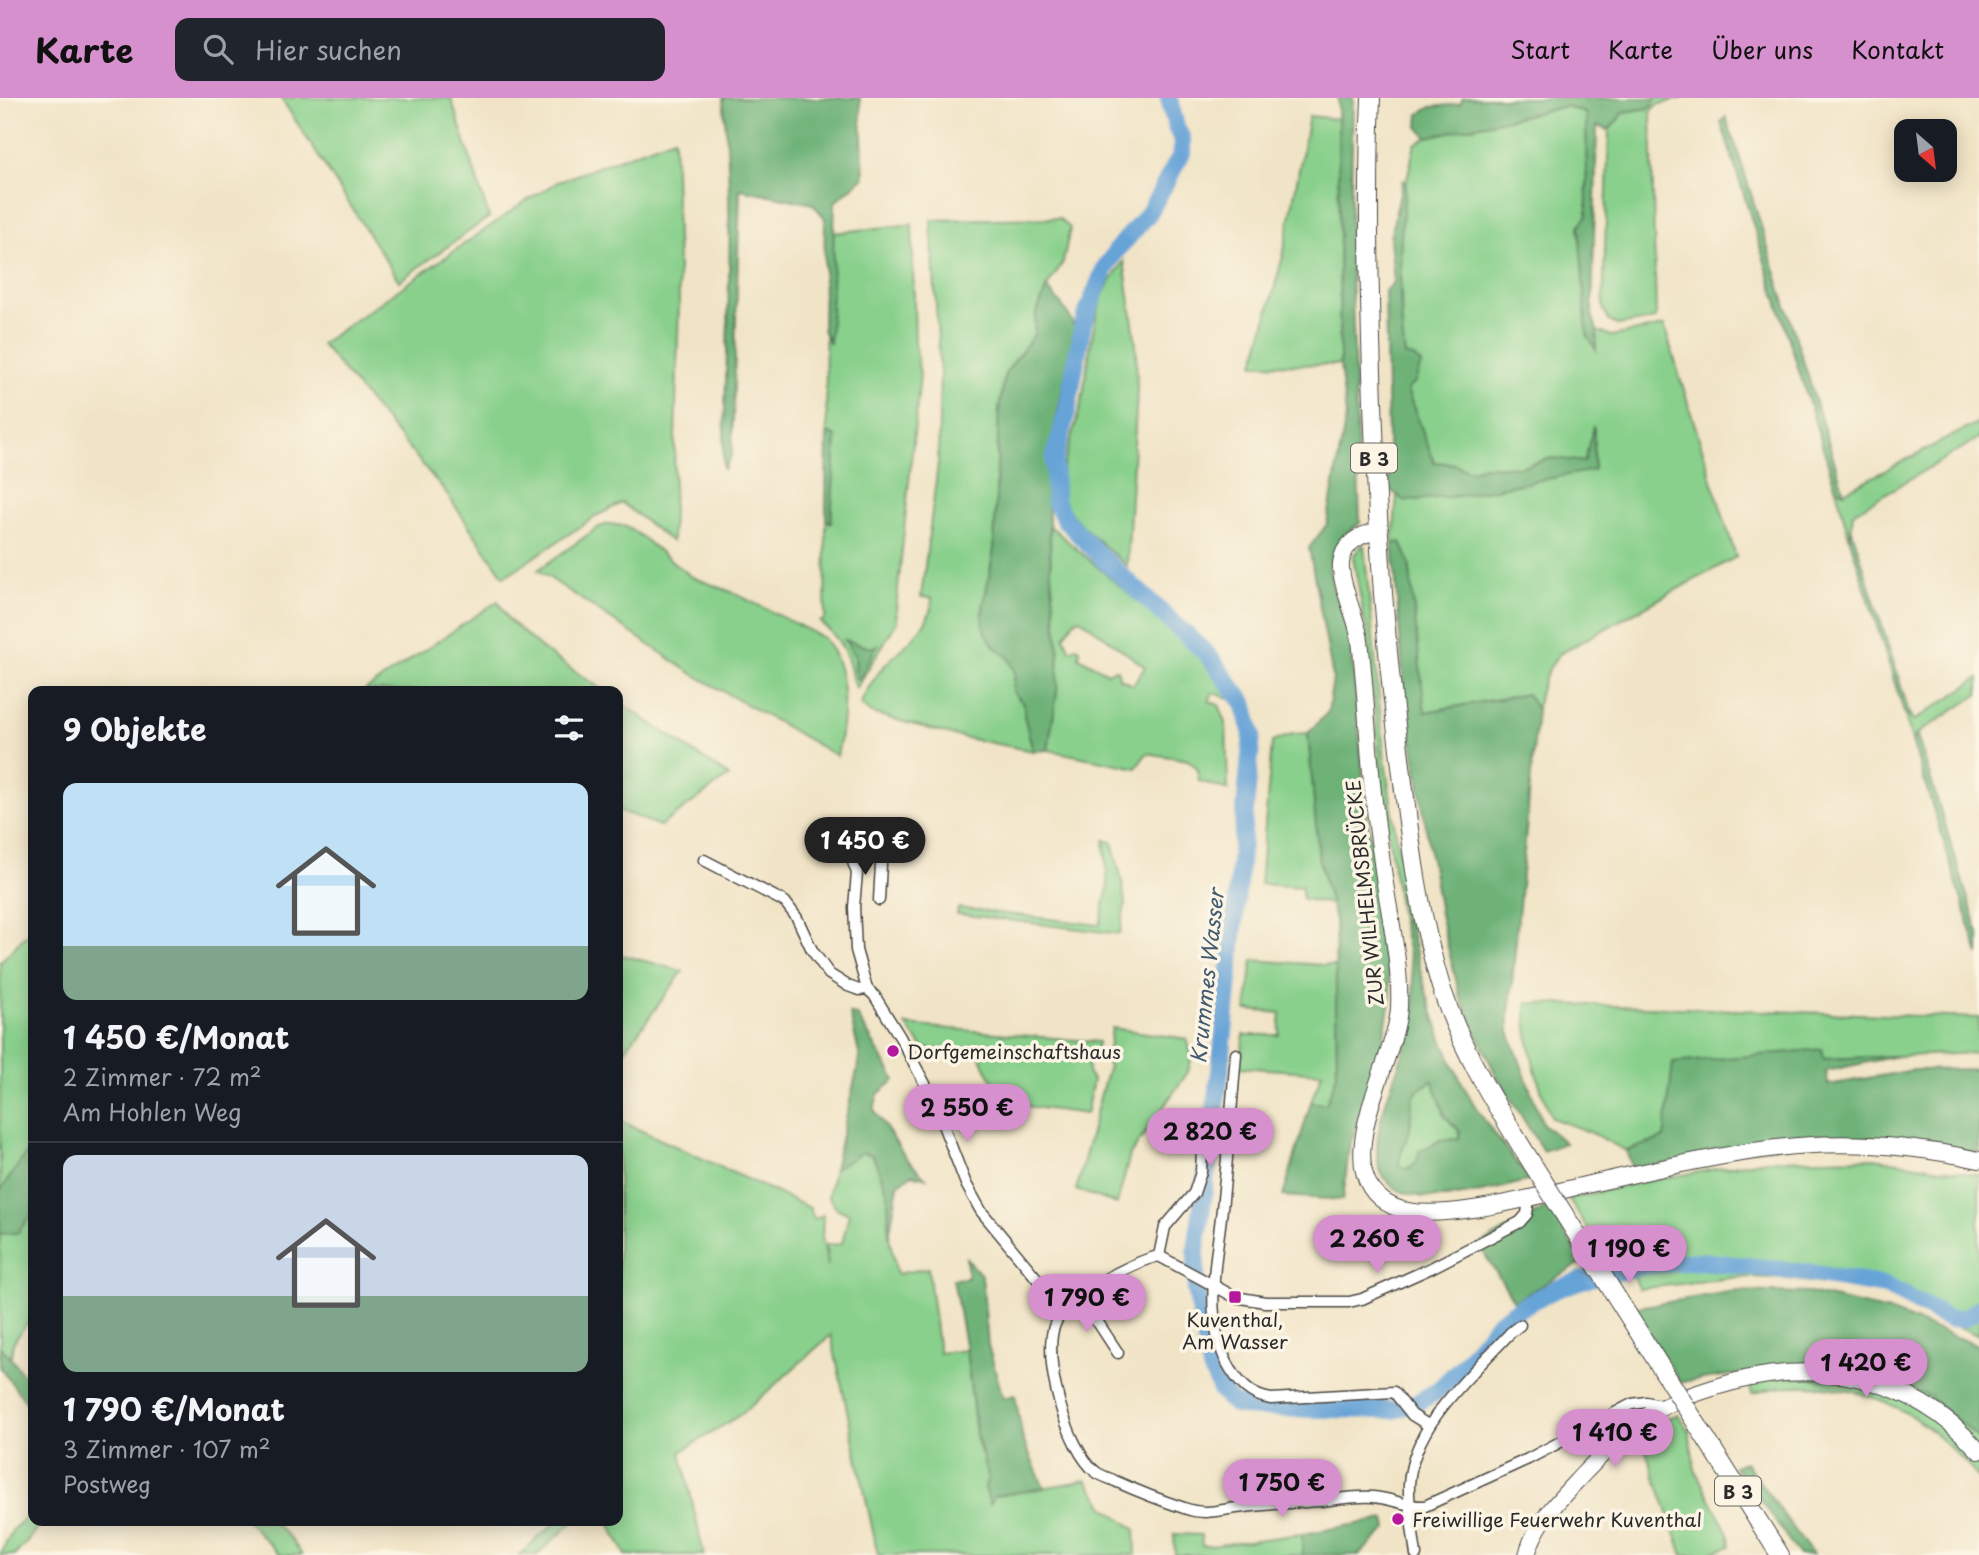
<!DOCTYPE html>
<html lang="de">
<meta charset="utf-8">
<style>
:root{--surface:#171b24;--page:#20242c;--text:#f1f3f6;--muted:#9ea1a6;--line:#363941;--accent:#d690ce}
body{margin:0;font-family:"Playpen Sans",sans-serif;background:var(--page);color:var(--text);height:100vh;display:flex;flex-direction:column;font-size:26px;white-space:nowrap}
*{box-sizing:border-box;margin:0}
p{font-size:23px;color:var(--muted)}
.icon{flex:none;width:38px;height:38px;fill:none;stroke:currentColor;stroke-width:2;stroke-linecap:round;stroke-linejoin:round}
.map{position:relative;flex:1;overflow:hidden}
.sheet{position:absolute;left:28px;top:588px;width:595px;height:840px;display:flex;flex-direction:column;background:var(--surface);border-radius:14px;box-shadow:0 4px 18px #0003}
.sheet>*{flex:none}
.needle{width:46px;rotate:152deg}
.controls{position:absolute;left:1894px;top:21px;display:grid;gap:14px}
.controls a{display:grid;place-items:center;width:63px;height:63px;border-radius:14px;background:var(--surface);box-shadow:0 4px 18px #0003;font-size:35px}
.price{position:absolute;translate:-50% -60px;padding:0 16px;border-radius:24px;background:var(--accent);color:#111;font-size:23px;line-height:46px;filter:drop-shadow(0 2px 4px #0008)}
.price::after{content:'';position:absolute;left:50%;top:42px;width:21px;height:16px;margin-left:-10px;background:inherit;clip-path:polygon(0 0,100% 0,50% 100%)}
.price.current{background:#222;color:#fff}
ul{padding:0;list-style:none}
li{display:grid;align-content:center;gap:14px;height:371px;padding:0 35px}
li+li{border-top:2px solid var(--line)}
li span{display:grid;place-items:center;height:217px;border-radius:14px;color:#555}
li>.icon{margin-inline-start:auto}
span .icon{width:126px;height:126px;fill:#fffc;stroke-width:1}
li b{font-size:30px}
h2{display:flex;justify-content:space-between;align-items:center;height:84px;padding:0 35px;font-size:30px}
header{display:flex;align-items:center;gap:42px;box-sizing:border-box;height:98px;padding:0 35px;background:var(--accent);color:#111}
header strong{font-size:33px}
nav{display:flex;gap:38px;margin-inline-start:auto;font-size:24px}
.search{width:490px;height:63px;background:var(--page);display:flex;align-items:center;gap:18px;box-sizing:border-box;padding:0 24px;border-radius:14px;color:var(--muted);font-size:26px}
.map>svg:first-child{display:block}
.green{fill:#89d08c;stroke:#5a7e5c;stroke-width:2;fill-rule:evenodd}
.forest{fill:#6eb278;stroke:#4c6e52;stroke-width:2;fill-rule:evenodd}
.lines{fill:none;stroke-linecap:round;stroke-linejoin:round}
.river{stroke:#66a3d7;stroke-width:18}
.street-casing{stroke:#494742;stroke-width:13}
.secondary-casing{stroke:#494742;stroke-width:18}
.primary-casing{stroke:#494742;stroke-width:20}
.street{stroke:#fff;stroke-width:10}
.secondary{stroke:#fff;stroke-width:16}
.primary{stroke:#fff;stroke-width:18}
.primary-bridge-casing{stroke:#494742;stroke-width:20;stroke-linecap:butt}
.primary-bridge{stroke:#fff;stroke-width:18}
.poi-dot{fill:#b5179e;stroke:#fcf5e5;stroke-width:2.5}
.labels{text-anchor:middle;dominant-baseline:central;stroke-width:7;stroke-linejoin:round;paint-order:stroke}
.shield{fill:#fcf5e5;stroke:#6a6863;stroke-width:2}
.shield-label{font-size:18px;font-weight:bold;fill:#2b2b2b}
.street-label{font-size:19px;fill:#2b2b2b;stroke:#fcf5e5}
.poi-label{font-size:19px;fill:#2b2b2b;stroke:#fcf5e5;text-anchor:start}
.water-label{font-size:21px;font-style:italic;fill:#435b70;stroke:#fcf5e5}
</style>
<header>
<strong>Karte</strong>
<div class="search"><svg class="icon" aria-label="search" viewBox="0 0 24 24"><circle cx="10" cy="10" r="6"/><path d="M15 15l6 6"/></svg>Hier suchen</div>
<nav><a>Start</a><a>Karte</a><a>Über uns</a><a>Kontakt</a></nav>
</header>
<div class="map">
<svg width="1979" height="1457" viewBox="0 0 1979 1457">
<rect width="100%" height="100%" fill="#fcf5e5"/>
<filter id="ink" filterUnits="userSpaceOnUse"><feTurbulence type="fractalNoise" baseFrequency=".0143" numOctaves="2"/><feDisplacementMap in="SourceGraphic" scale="14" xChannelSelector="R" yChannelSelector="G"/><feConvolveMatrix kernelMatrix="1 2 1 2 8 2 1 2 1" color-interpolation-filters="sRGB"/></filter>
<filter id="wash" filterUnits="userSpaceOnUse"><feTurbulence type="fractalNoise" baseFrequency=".00686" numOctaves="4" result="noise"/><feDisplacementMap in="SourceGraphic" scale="28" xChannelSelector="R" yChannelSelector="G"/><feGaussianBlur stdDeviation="1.57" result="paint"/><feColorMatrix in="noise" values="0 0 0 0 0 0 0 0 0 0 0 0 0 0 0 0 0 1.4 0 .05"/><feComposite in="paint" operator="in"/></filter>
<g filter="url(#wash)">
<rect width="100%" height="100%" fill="#f1e4c6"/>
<g class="green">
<polygon points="281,0 451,0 489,119 399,183"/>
<polygon points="1657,0 1684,0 1656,7 1651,13 1656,221 1617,227 1609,223 1603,210 1609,32 1624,14 1649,10"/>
<path d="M1567 8 1586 16 1587 118 1579 128 1596 251 1597 233 1612 238 1664 228 1736 459 1559 556C1546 573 1538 591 1537 612L1527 596 1424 614 1409 464 1401 445 1393 446 1397 397 1405 403 1594 372V333L1585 364 1552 360 1519 369 1483 368 1470 373 1454 366 1434 364 1407 292 1402 235 1400 138 1406 85 1415 46 1427 39Z"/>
<polygon points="1309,18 1338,21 1340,267 1254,266 1283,158"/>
<polygon points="674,40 679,204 672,444 622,405 598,417 504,479 444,392 321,246 523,105 558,84"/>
<path d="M1059 120 1070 130 1063 164 1047 189 1036 217 1034 237 1005 276 999 312 994 452 982 516 995 549 1008 559 1015 574 1013 594 1024 606V617L1033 653 956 638 871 615 860 606C867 592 874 579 884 568 902 549 933 529 932 500L921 499 938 366 940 275 931 122Z"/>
<path d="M912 126 915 246 920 277 896 510 897 524 857 589 854 588C849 559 844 544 820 524L825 521 826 421 831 424 836 339 827 335 825 237 829 244 833 135Z"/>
<path d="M1124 163 1136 246 1137 295 1127 468C1111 453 1070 421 1063 403 1054 382 1075 332 1080 310 1089 273 1089 235 1102 199 1107 186 1116 175 1124 163Z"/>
<polygon points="1979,324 1979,340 1853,415 1850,442 1836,391 1844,394"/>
<path d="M609 426 624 428 634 433 692 479 734 495 824 540C850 573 845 620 837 658L691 575 538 472 599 429Z"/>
<path d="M1050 428 1185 544 1226 589 1230 600 1213 595 1209 603 1219 607 1226 624 1228 692 1199 683 1197 670 1188 662 1147 655 1136 670 1048 652 1057 594 1059 554 1051 477ZM1079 520 1145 569 1133 587 1119 580 1118 572 1115 571 1108 575 1079 559 1080 551 1076 549 1070 552 1064 539 1075 522Z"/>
<polygon points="1364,447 1385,663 1409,824 1401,822 1384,707 1367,535 1353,459 1359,450"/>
<polygon points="498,503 509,522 542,551 604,593 364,593"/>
<polygon points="1979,580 1979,596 1917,636 1912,643 1904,614 1915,622"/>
<polygon points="618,603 729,678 660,728 618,712"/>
<polygon points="1308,635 1319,762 1331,806 1302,801 1302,789 1260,786 1272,644 1293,636"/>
<polygon points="1104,742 1112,744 1122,782 1125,806 1120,836 957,816 958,810 1100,827 1108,788"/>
<polygon points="33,830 33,1046 0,1093 0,864"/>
<polygon points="618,856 683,873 618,962"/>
<polygon points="1253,862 1336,868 1337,976 1326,1007 1311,1004 1322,975 1239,969 1244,937 1279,937 1281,915 1246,912"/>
<path d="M1526 905 1979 920V955L1823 961 1822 951 1664 1040 1626 1053 1592 1035 1552 1020C1537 984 1525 944 1526 905Z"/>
<polygon points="906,927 1098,944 1096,960 1088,961 1088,977 1093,982 1086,1016 1003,1005 980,958 923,950"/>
<path d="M1112 930 1187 941 1192 958 1188 974 1130 1057 1117 1106 1076 1092C1088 1051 1096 1009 1109 968L1102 958 1109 952Z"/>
<path d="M1433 982 1445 1018 1460 1034 1459 1041C1454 1041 1447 1041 1441 1042 1425 1047 1421 1067 1405 1071L1399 1067C1398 1055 1406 1045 1409 1034 1415 1009 1403 998 1433 982Z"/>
<polygon points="618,1022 810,1110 814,1122 823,1117 822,1139 828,1168 826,1147 842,1146 849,1116 836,1110 828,1098 834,1071 863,1054 873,1058 888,1095 889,1139 897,1176 928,1170 939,1255 966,1252 976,1338 988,1379 985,1390 990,1405 995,1398 1087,1382 1106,1410 1135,1431 1136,1457 878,1457 831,1237 743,1315 681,1354 704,1457 626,1457 608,1423 618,1423"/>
<polygon points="1874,1060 1979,1077 1979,1238 1883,1194 1781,1180 1739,1179 1639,1191 1623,1150 1594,1142 1569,1101 1637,1085 1766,1062"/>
<polygon points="33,1115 33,1217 13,1245 11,1260 0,1249 0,1136 17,1134"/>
<path d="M1746 1275 1897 1286 1929 1298 1979 1341V1381C1964 1361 1926 1325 1903 1313 1860 1289 1800 1280 1752 1296Z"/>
<polygon points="1678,1317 1689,1333 1695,1372 1729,1437 1730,1448 1705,1457 1683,1457 1639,1334 1663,1321"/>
<polygon points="33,1414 33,1423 44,1423 15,1457 0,1457 13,1431"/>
<polygon points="247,1423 272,1423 292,1442 302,1457 280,1457"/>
<polygon points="557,1423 574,1423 537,1457 519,1457"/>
<polygon points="1174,1436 1201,1437 1202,1448 1210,1448 1302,1436 1303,1457 1175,1457"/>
</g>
<g class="forest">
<path d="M723 0H860L864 79 835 104 830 246 823 232 825 120 813 106 740 91 732 356 723 372C726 248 736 123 723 0Z"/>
<polygon points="1338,0 1353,0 1350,142 1360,425 1346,435 1336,448 1329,468 1332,488 1349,531 1366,707 1391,897 1382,949 1349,1050 1343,1102 1283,1098 1311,1004 1326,1006 1337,976 1335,822 1319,762 1308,635 1328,614 1333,580 1309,450 1327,426 1346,318 1340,267"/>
<polygon points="1463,0 1657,0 1649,10 1624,14 1609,32 1597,28 1592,216 1597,233 1596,252 1587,236 1579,128 1587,118 1586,16 1566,8 1427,39 1418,29 1419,16 1431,9 1460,6"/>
<polygon points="1726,19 1742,67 1844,394 1836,391 1721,24"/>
<path d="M1403 82 1406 85C1399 142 1397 201 1405 258L1414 259 1421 266 1415 284 1407 292 1434 364 1454 366 1470 373 1483 368 1519 369 1552 360 1584 364 1594 328V372L1458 398 1405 403 1389 391 1385 193 1394 184 1390 140Z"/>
<polygon points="1047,189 1067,214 1075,230 1047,368 1051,477 1059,554 1057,594 1048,652 1033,653 1024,617 1024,606 1013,594 1015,574 1008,559 995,549 985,534 982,516 994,452 999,312 1005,276 1034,237 1036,217"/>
<polygon points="827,335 836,339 831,425 826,421"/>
<polygon points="1851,429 1911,620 1904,614 1850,442"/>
<polygon points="1401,444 1409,464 1425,614 1527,596 1537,612 1509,918 1509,934 1543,1026 1565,1045 1543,1053 1495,975 1460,899 1440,816 1404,593 1393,446"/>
<polygon points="845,542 871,550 877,547 859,582 856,580 855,559"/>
<polygon points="1917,637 1979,836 1979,857 1912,643"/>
<path d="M1401 822 1409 824C1423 889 1440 951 1475 1008 1491 1034 1512 1057 1530 1082 1489 1093 1376 1127 1377 1052 1377 1012 1402 968 1411 928 1418 893 1410 856 1401 822ZM1433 983 1445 1018 1460 1033 1459 1041 1442 1042 1419 1053C1418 1064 1416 1069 1405 1071L1399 1067C1398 1055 1406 1045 1409 1034 1415 1010 1403 996 1433 983Z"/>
<polygon points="850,916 857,917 895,982 878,996 874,1012 906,1060 926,1080 912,1076 898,1087 889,1139 888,1095 873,1058 863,1054 834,1071 860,960"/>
<polygon points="1822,951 1824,961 1897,958 1826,973 1828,987 1914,972 1979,971 1979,1055 1889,1040 1829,1040 1633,1071 1626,1053 1664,1040 1673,965"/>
<polygon points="33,1046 33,1115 17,1135 0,1136 0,1093"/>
<polygon points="1548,1109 1583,1164 1514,1203 1479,1147"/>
<polygon points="966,1160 982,1178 988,1247 1003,1300 1015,1297 1023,1342 1044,1390 995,1398 990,1406 985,1390 988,1379 977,1338 966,1252 953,1181 968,1180"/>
<polygon points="1735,1193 1810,1195 1889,1213 1979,1248 1979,1341 1929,1298 1897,1286 1746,1275 1680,1284 1632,1210"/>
<polygon points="0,1249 11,1260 33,1291 33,1313 0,1270"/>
<polygon points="1745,1364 1813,1457 1799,1457 1758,1398 1733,1368"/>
<polygon points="1385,1421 1387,1431 1359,1457 1303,1457 1302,1436"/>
</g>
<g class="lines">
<polyline class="river" points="1169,0 1176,29 1182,41 1182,55 1149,115 1116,153 1104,172 1083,225 1067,313 1054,362 1055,403 1065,422 1102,460 1208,557 1244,605 1252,637 1221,966 1196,1152 1196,1191 1211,1270 1222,1294 1235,1307 1258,1310 1394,1312 1417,1305 1437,1293 1462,1269 1498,1225 1523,1208 1554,1192 1582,1182 1648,1167 1700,1163 1801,1174 1886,1188 1949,1221 1965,1220 1979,1210"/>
</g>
</g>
<g filter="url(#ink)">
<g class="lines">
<g class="street-casing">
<g id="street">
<polyline points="831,731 849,753 857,775 854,809 856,852 867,891"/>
<polyline points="849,753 861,747 873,752 881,766 879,802"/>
<polyline points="704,762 785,804 797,820 812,852 829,876 848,888 859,892 867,891"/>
<polyline points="867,891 874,897 900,939 932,999 966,1086 981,1113 1063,1212"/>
<path d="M1236 956C1232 1004 1228 1053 1223 1101 1218 1159 1198 1228 1236 1279 1246 1292 1255 1298 1271 1301L1394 1294 1412 1317 1428 1327"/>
<path d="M1529 1100 1527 1116 1520 1124 1431 1170 1362 1201 1349 1204H1265L1235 1199 1159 1158C1131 1164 1066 1199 1055 1226 1041 1259 1067 1352 1096 1374 1101 1378 1109 1380 1115 1383 1137 1393 1160 1402 1184 1410 1202 1417 1217 1413 1236 1410 1264 1406 1292 1405 1320 1403 1337 1401 1356 1398 1373 1399 1391 1400 1406 1409 1425 1408L1528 1361 1632 1306 1646 1304 1665 1308"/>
<polyline points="1159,1158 1165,1129 1194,1095 1201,1074 1203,1033"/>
<polyline points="1075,1202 1099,1226 1118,1255"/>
<path d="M1416 1457C1413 1434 1408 1409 1409 1386 1413 1325 1472 1277 1510 1235L1520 1227"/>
</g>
</g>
<g class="secondary-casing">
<g id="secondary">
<path d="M1378 434C1360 435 1343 446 1341 465 1339 484 1357 521 1360 542 1365 586 1367 630 1371 674 1374 709 1379 744 1384 779 1390 821 1401 866 1399 910 1396 965 1321 1076 1394 1109 1434 1127 1536 1098 1581 1088 1645 1074 1711 1058 1776 1050 1844 1042 1912 1047 1979 1062"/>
<path d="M1527 1457C1535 1424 1562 1399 1584 1375 1605 1354 1626 1330 1652 1315 1672 1303 1694 1296 1716 1289 1813 1258 1910 1275 1979 1353"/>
</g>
</g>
<g class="primary-casing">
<g id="primary">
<path d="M1371 0C1367 92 1369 183 1372 275 1376 398 1382 521 1398 643 1408 726 1417 812 1442 892 1463 956 1498 1011 1533 1067"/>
<polyline points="1698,1328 1780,1457"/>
</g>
</g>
<use href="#street" class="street"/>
<use href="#secondary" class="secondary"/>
<use href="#primary" class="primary"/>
<g class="primary-bridge-casing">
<polyline id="primary-bridge" points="1533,1067 1698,1328"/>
</g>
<use href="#primary-bridge" class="primary-bridge"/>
</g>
</g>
<g class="poi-dot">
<circle cx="893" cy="953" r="7"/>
<rect x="1228" y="1192" width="14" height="14" rx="3.5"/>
<circle cx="1398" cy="1421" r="7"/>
</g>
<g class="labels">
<g class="shield">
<rect x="1351" y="345.5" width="46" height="29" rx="5"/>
<rect x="1715" y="1378.5" width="46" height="29" rx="5"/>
</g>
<g class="shield-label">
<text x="1374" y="360">B 3</text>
<text x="1738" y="1393">B 3</text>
</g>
<g class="street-label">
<text transform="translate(1364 795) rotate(-96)">ZUR WILHELMSBRÜCKE</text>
</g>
<g class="poi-label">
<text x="907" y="953">Dorfgemeinschaftshaus</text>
<text x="1235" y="1221" text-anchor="middle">Kuventhal,<tspan x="1235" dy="22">Am Wasser</tspan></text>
<text x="1412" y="1421">Freiwillige Feuerwehr Kuventhal</text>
</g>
<g class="water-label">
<text transform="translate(1206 878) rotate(-84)">Krummes Wasser</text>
</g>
</g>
</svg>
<div class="controls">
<a><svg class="needle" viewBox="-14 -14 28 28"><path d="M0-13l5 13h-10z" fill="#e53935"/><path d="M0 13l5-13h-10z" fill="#9ea1a6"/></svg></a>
</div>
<b class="price current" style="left:865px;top:779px">1 450 €</b>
<b class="price" style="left:967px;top:1046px">2 550 €</b>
<b class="price" style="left:1210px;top:1070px">2 820 €</b>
<b class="price" style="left:1377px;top:1177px">2 260 €</b>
<b class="price" style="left:1629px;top:1187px">1 190 €</b>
<b class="price" style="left:1087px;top:1236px">1 790 €</b>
<b class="price" style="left:1866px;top:1301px">1 420 €</b>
<b class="price" style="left:1615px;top:1371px">1 410 €</b>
<b class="price" style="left:1282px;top:1421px">1 750 €</b>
<section class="sheet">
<h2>9 Objekte<svg class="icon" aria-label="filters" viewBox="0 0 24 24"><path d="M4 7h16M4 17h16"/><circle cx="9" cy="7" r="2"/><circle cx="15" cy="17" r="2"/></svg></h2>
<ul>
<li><span style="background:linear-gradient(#bfe0f5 75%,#7fa58c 0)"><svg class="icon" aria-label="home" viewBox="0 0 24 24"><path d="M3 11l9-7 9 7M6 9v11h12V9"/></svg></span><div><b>1 450 €/Monat</b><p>2 Zimmer · 72 m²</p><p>Am Hohlen Weg</p></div></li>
<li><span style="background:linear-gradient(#c9d6e8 65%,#7fa58c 0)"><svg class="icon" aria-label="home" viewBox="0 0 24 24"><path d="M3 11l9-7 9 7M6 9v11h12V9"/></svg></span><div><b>1 790 €/Monat</b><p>3 Zimmer · 107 m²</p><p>Postweg</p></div></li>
</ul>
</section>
</div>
